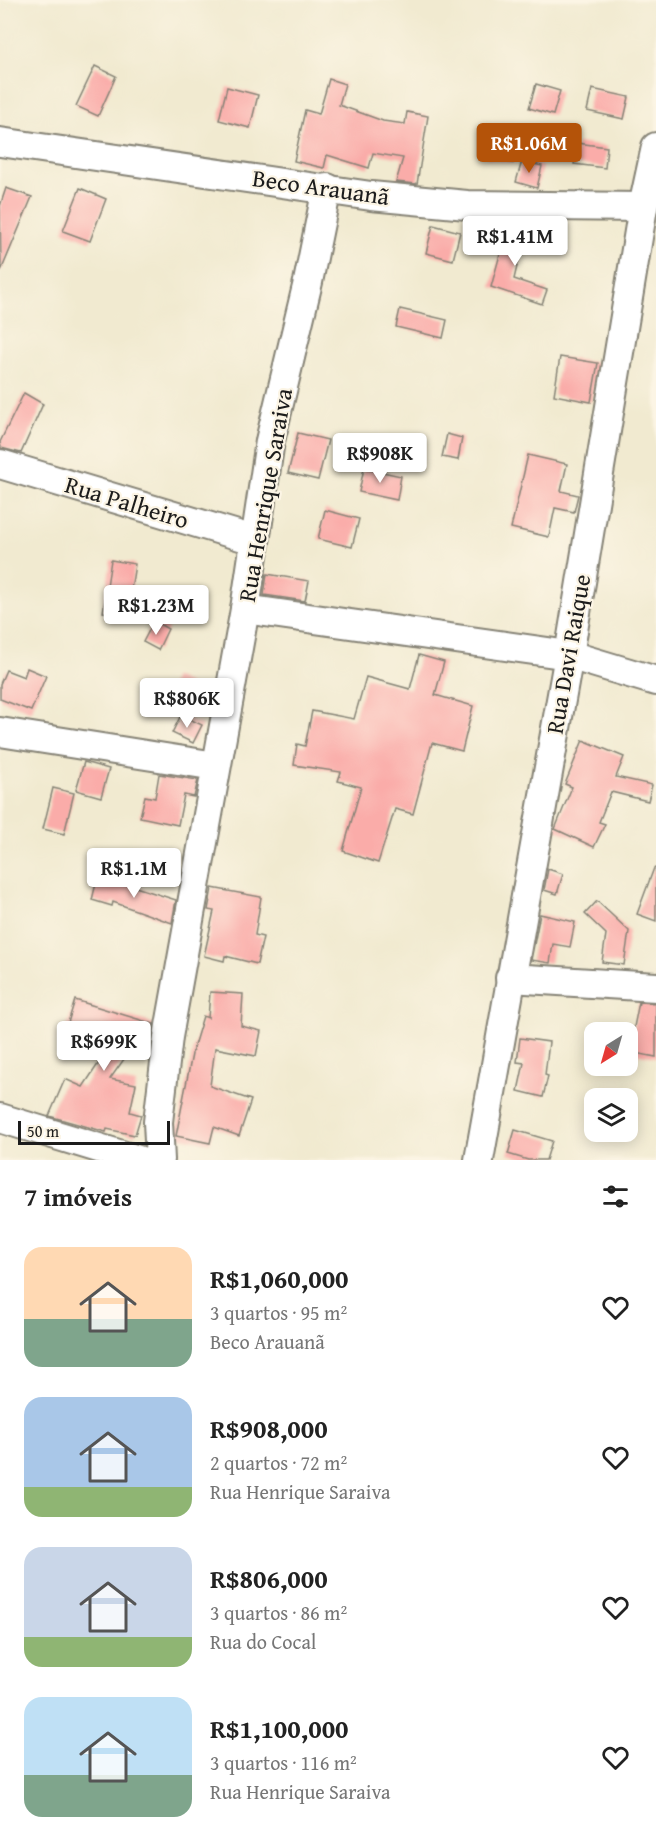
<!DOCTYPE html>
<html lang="pt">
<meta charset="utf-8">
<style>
:root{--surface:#fff;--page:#f6f6f6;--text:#222;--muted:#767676;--accent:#b45309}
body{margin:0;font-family:"Gentium Book Plus",serif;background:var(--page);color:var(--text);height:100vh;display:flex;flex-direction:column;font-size:22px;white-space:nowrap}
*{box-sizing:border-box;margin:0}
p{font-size:20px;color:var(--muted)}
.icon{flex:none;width:33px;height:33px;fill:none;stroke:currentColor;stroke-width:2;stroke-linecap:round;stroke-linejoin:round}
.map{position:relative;height:1160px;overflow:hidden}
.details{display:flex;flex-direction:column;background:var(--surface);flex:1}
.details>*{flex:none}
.needle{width:39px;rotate:217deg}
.fabs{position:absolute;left:584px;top:1022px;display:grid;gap:12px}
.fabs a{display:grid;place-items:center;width:54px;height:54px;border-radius:12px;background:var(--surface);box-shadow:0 3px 15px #0003;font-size:30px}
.scale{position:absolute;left:18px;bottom:15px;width:152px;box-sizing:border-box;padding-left:6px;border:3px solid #1c1c1c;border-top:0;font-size:16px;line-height:21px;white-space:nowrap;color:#1c1c1c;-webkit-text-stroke:4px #fcf5e5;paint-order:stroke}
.price{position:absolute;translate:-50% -51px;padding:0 14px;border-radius:6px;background:#fff;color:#222;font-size:20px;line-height:39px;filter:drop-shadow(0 2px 3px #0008)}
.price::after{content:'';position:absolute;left:50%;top:36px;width:18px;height:14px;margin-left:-9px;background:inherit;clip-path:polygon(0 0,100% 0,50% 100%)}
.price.on{background:var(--accent);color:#fff}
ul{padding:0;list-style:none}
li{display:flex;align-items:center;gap:18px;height:150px;padding:0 24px}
li span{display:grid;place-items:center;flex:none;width:168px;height:120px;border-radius:18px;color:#555}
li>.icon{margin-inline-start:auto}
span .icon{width:72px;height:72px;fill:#fffc;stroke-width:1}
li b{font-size:26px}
h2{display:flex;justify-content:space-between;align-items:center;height:72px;padding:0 24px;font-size:26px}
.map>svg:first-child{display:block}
.building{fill:#faaca9}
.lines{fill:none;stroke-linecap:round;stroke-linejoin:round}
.minor-casing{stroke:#868376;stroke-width:32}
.minor{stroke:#fff;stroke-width:28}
.labels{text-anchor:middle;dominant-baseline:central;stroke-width:4.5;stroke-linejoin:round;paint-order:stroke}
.street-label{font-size:24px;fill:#1c1c1c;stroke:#fcf5e5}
</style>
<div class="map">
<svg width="656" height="1160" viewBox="0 0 656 1160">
<rect width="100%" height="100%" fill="#fcf5e5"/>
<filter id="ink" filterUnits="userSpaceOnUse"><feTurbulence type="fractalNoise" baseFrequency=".0167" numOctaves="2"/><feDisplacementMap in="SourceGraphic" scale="12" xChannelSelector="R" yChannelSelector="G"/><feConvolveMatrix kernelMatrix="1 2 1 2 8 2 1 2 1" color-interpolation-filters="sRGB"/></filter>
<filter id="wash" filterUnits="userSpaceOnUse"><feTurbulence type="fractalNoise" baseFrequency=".008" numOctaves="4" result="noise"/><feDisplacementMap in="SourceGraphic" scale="24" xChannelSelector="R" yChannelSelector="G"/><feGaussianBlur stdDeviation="1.35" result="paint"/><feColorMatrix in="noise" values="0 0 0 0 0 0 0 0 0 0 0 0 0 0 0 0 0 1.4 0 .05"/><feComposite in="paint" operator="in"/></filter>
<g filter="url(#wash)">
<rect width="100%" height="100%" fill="#f1ead0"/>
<g id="blocks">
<g class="building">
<polygon points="95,66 116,76 98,116 76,106"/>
<polygon points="329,79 345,84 339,105 383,121 405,124 407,112 428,116 417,184 396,182 403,158 373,153 369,168 327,155 324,168 294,161 305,110 319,114"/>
<polygon points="536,84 560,91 553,115 529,108"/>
<polygon points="227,87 258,95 250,128 219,120"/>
<polygon points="592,89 629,97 624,119 587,111"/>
<polygon points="491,138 516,143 513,163 487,158"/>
<polygon points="577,143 607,147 605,168 574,164"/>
<polygon points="522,161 542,166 537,188 516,182"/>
<polygon points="6,188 32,197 1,271 0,206"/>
<polygon points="80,188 106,199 90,241 63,231"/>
<polygon points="509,222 527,224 514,279 547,290 542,304 491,287"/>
<polygon points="433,225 460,232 453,260 426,253"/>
<polygon points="400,309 447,320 443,338 396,327"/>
<polygon points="560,357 598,363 591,402 554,395"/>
<polygon points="24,393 43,404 21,453 1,448 0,442"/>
<polygon points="298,433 328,440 318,480 288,473"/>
<polygon points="447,434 462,438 458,460 442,457"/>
<polygon points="528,455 567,464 561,491 578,495 574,512 555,508 549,537 511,528"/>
<polygon points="364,468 401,476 397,500 359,492"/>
<polygon points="325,510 359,519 352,547 318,539"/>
<polygon points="111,560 135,564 127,615 103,612"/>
<polygon points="267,574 309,581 305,601 264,595"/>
<polygon points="154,621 168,629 158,650 143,642"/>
<polygon points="419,655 444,662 435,695 473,706 462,751 432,743 413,814 395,809 378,863 343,851 361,787 338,781 341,772 294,765 297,744 305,746 312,711 354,719 366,677 410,689"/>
<polygon points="27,668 46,676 31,711 0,699 0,684 6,670 24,677"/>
<polygon points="174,677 204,691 192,717 162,704"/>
<polygon points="181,715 202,725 193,743 172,733"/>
<polygon points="583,740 624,757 616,777 652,785 648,801 611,792 599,822 605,824 594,847 555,829 572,787 565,784"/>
<polygon points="84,762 109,769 101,797 76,790"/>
<polygon points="159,774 198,780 194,797 184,795 178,825 140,817 145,796 155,798"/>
<polygon points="53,788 74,793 64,834 43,829"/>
<polygon points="654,868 656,869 656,921 637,914"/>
<polygon points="548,869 563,874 557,894 544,890"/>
<polygon points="98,875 176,900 172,923 113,902 112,906 92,900"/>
<polygon points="212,888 261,897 255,935 263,937 257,964 225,956 224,961 204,956 214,911 208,910"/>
<polygon points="597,901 629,931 624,965 602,962 606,934 585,914"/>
<polygon points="540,914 575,922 570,947 553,944 550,963 531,960"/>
<polygon points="210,992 243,994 241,1026 261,1031 256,1056 215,1048 210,1086 251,1100 239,1136 214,1127 210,1143 176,1136 193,1049 203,1016 208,1018"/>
<polygon points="75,1000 154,1024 146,1053 131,1049 110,1079 136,1084 130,1112 141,1115 135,1135 107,1129 106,1132 49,1116 65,1079 83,1087 112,1043 66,1029"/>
<polygon points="639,1002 656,1003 656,1057 629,1052"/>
<polygon points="520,1038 549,1042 545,1075 548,1076 543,1097 518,1091 524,1063 517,1062"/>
<polygon points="515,1130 552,1141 546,1160 528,1160 508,1154"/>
</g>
</g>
</g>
<g filter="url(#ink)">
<use href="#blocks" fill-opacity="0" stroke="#868376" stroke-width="1.5"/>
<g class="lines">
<g class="minor-casing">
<g id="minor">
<polyline points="0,142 371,196 467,205 643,207"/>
<polyline points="0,464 254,540"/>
<polyline points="245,609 569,655 656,681"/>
<polyline points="0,732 216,766"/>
<polyline points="510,978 656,987"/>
<polyline points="0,1118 138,1160"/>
<polyline points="160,1160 158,1122 168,1037 245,609 270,441 308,282 327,188"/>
<polyline points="479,1160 569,655 643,207 656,147"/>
</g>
</g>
<use href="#minor" class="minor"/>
</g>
</g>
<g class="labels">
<g class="street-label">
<text transform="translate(321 187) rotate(8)">Beco Arauanã</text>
<text transform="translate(265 495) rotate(-80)">Rua Henrique Saraiva</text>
<text transform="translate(127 502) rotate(17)">Rua Palheiro</text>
<text transform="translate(568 654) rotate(-80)">Rua Davi Raique</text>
</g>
</g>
</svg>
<div class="fabs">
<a><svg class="needle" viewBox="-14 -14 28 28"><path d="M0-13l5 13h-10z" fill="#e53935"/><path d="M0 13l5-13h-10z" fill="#767676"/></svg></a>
<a><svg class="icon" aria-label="layers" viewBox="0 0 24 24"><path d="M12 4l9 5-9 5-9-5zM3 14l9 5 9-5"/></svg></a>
</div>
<div class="scale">50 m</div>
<b class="price on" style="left:529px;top:174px">R$1.06M</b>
<b class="price" style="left:515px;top:267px">R$1.41M</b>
<b class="price" style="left:380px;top:484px">R$908K</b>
<b class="price" style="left:156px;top:636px">R$1.23M</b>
<b class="price" style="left:187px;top:729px">R$806K</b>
<b class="price" style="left:134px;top:899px">R$1.1M</b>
<b class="price" style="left:104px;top:1072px">R$699K</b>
</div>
<section class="details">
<h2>7 imóveis<svg class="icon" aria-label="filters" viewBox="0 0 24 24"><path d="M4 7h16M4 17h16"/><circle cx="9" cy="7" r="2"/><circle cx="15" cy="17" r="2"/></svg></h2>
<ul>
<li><span style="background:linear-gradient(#ffd9b3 60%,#7fa58c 0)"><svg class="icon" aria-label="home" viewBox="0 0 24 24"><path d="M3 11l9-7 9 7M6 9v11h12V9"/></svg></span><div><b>R$1,060,000</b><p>3 quartos · 95 m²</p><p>Beco Arauanã</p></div><svg class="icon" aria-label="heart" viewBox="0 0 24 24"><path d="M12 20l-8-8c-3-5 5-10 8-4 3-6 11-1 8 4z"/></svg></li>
<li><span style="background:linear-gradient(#a9c7e8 75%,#8fb573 0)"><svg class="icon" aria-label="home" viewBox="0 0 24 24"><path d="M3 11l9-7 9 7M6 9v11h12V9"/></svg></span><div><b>R$908,000</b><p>2 quartos · 72 m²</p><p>Rua Henrique Saraiva</p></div><svg class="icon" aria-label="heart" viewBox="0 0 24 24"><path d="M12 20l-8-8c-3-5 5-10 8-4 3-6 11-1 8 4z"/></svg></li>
<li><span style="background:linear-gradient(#c9d6e8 75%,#8fb573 0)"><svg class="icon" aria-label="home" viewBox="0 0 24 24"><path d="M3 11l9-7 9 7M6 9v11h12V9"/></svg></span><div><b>R$806,000</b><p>3 quartos · 86 m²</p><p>Rua do Cocal</p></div><svg class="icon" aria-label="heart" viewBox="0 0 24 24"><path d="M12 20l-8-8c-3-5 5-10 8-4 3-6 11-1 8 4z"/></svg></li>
<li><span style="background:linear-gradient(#bfe0f5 65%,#7fa58c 0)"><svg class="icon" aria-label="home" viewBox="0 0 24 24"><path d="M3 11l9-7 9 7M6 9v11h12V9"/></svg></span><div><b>R$1,100,000</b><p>3 quartos · 116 m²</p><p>Rua Henrique Saraiva</p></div><svg class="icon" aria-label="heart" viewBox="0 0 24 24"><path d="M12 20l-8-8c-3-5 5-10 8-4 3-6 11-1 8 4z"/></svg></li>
</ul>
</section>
